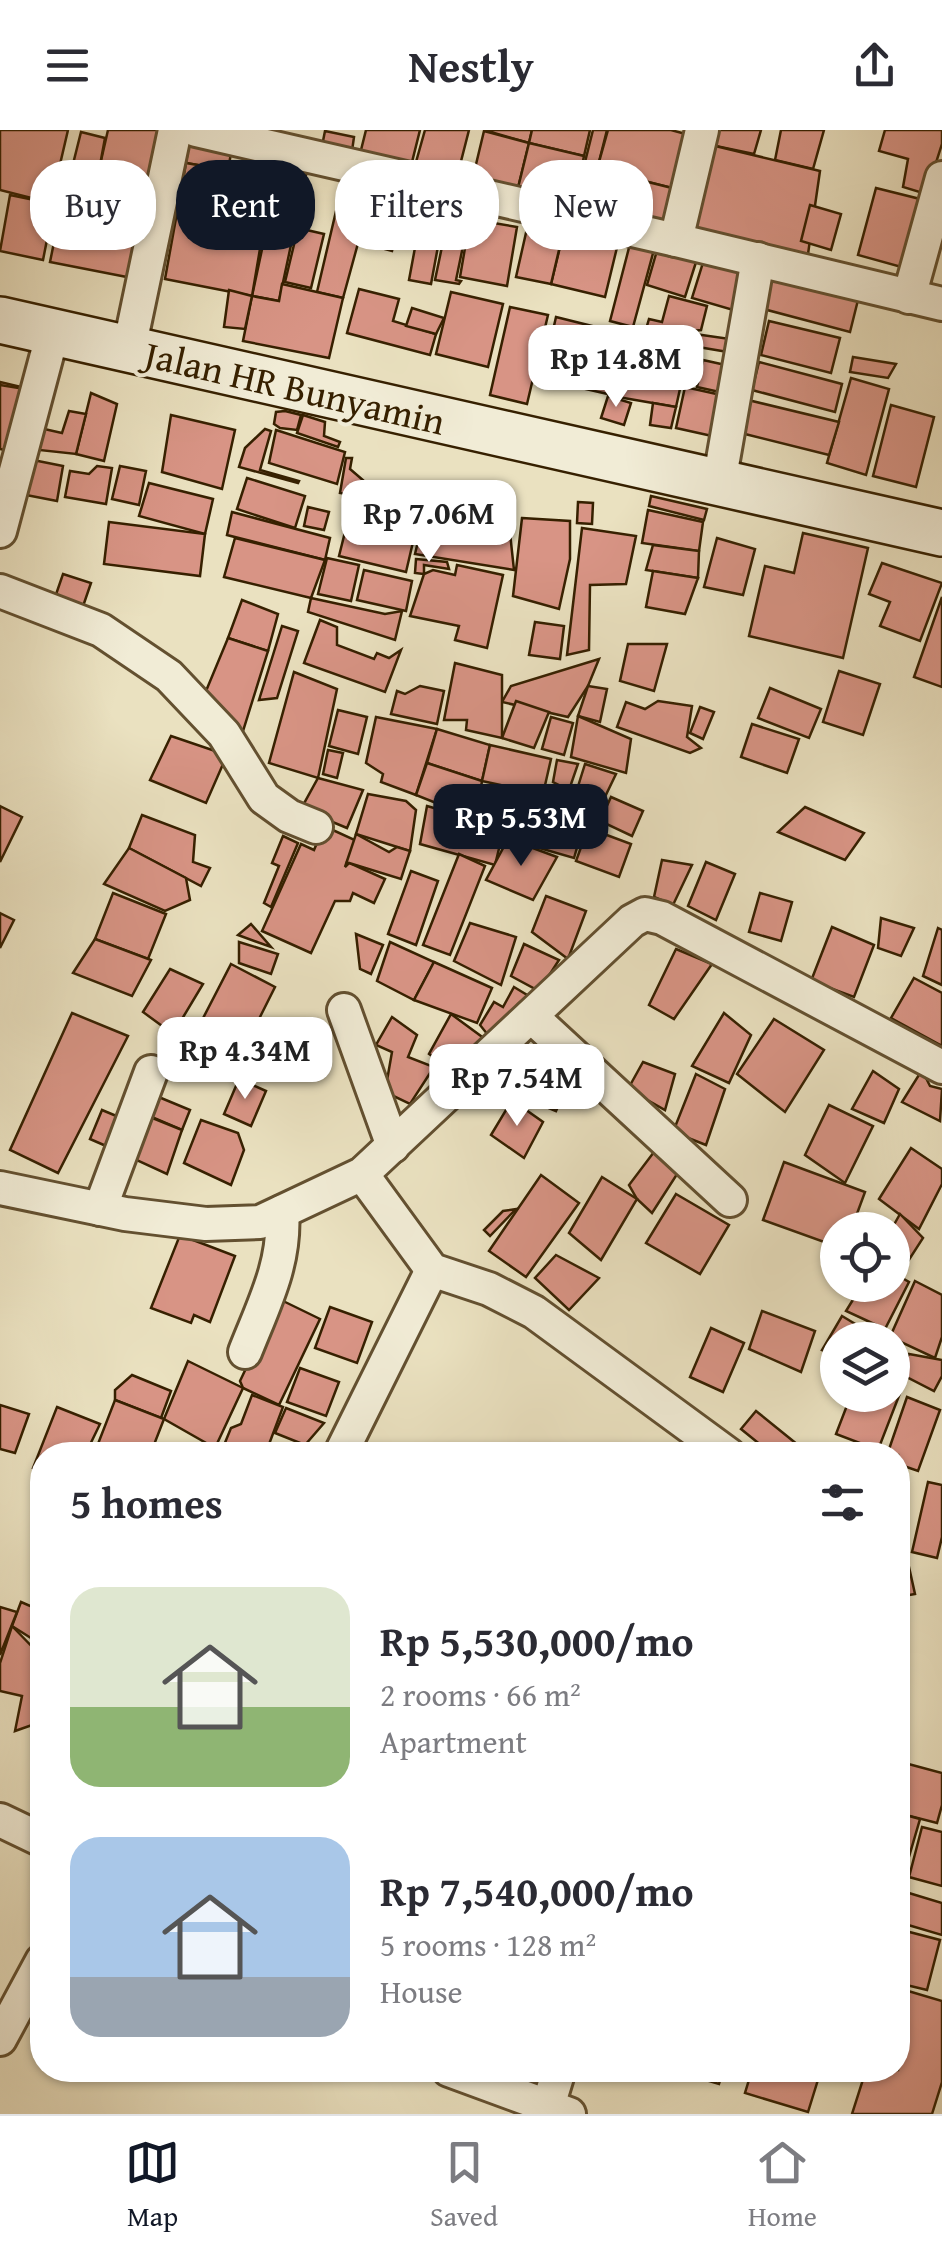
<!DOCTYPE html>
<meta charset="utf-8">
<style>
:root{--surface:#fff;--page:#f2f2f3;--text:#2b2b33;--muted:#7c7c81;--line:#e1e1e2;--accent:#111827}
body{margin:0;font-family:"Gentium Book Plus",serif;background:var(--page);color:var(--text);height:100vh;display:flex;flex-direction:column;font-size:38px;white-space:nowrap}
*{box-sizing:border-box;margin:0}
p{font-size:32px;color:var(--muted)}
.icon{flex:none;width:55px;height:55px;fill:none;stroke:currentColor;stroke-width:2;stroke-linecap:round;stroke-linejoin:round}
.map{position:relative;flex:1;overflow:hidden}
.sheet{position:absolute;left:30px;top:1312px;width:880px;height:640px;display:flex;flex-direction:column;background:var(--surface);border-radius:40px;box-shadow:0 2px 8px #0004}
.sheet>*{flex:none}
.top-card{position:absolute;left:30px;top:30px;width:882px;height:90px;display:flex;gap:20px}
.buttons{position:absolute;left:820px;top:1082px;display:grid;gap:20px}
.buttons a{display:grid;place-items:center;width:90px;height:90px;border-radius:50%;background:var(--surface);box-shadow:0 2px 8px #0004;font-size:50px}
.price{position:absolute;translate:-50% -85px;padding:0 22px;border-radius:20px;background:#fff;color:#222;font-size:32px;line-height:65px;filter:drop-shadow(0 2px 5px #0008)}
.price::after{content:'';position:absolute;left:50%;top:60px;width:30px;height:22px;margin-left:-15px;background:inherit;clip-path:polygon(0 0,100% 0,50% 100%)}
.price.active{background:var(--accent);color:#fff}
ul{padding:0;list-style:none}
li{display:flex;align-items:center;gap:30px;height:250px;padding:0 40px}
li span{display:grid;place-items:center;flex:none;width:280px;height:200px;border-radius:30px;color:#555}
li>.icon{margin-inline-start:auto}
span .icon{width:120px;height:120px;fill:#fffc;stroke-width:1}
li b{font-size:42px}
h2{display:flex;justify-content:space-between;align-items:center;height:120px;padding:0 40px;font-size:42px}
.pill{padding:0 35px;border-radius:40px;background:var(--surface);box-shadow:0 2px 8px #0004;font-size:35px;line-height:90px}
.pill.active{background:var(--accent);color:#fff}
header{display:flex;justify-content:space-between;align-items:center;height:130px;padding:0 40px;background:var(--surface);font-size:45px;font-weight:600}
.tab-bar{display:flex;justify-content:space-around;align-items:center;height:140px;border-top:2px solid var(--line);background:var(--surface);font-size:28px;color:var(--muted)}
.tab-bar a{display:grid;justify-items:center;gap:5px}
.tab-bar .active{color:var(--accent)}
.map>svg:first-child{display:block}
.building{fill:#d89485;stroke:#362000;stroke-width:2.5}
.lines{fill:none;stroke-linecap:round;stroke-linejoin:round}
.minor-casing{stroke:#635030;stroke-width:38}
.secondary-casing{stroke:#362000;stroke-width:50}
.minor{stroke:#f1ecd6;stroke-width:32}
.secondary{stroke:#f1ecd6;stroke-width:45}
.labels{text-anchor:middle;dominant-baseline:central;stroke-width:8;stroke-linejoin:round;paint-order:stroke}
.street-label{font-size:38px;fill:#362000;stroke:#f1ecd6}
</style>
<header><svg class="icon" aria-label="menu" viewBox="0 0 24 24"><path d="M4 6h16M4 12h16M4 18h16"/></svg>Nestly<svg class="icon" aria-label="share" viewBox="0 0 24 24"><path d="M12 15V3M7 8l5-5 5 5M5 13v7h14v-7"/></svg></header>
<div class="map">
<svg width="942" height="1984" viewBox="0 0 942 1984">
<rect width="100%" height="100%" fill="#eae1c0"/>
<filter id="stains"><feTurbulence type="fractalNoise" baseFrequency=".002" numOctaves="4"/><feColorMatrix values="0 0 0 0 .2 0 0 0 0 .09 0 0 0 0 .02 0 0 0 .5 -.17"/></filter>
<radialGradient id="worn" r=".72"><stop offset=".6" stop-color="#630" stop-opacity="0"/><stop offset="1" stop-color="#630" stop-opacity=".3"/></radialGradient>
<g class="building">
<polygon points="0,0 68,0 51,73 0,60"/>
<polygon points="108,0 160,0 158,48 100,35"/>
<polygon points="366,0 420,0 410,40 359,28"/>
<polygon points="425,0 469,0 458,43 416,32"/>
<polygon points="484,0 532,0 529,13"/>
<polygon points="532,0 590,0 584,26 529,13"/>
<polygon points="593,0 607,0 599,32 616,44 593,77 575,72"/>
<polygon points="608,0 671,0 693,6 680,60 616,44 599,32"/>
<polygon points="715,0 761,0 754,24 711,15"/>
<polygon points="781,0 824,0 813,39 775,30"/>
<polygon points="885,0 942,0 942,14 926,64 903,57 908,29 879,21"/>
<polygon points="191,1 233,12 228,40 186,33"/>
<polygon points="325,1 354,7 352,21 322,16"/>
<polygon points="484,1 529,13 517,62 472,51"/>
<polygon points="81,2 105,8 100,35 132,44 123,81 65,66"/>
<polygon points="529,13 584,26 575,72 517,62"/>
<polygon points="711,15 820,41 808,124 692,105"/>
<polygon points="258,18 282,26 272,48 251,44"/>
<polygon points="282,26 309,31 279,171 252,166"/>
<polygon points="186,33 272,48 252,166 165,149"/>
<polygon points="345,43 374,55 343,168 317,162"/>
<polygon points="618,48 633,51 629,67 607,62"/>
<polygon points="636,49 680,60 670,102 625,89"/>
<polygon points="374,55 407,63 392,121 359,112"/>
<polygon points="876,58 928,71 905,138 858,125"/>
<polygon points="128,60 153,66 147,86 123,81"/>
<polygon points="10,65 54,74 43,130 0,121"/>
<polygon points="810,75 841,84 831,120 801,111"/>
<polygon points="61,78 147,95 137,149 50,132"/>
<polygon points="422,80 444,84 431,154 409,150"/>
<polygon points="448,88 468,92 456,150 461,151 459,154 435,150"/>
<polygon points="470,89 517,97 507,156 460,147"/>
<polygon points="566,92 620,105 605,167 551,154"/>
<polygon points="528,94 563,103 551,154 516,147"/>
<polygon points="298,98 324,104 311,158 285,152"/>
<polygon points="631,110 655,116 633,197 610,191"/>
<polygon points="658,117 697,129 685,167 647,155"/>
<polygon points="706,123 754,137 740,182 692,168"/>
<polygon points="762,137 860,162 850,202 752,176"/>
<polygon points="282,154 343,168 329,228 243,211 252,166 279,171"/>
<polygon points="359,159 399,169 393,191 436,204 430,225 347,203"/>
<polygon points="229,160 252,166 245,199 224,197"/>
<polygon points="451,162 503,174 488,237 436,224"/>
<polygon points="669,166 707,176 701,200 693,201 689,218 644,206 649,189 662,192"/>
<polygon points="510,177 548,185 527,274 490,265"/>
<polygon points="412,178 444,188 436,204 406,196"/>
<polygon points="556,187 628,205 612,265 542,249"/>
<polygon points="769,191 840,208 831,243 761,225"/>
<polygon points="695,204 730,209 728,222 692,216"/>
<polygon points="628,205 689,218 676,277 618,267"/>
<polygon points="853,227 896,234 888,248 850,242"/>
<polygon points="703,230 730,236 724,263 697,257"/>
<polygon points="759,232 842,254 835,282 752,260"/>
<polygon points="851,248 889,259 866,345 827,333"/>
<polygon points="0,252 25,258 10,319 0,317"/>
<polygon points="0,255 25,259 9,321 0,319"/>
<polygon points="685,257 730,267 721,308 676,298"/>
<polygon points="91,263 117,274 104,331 76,324"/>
<polygon points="608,266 631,273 624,295 601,288"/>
<polygon points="748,270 839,292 829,325 741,303"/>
<polygon points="653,273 676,277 671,298 650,295"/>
<polygon points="891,275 934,287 916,357 873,346"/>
<polygon points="69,281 86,284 76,324 39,320 40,298 62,303"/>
<polygon points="285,281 301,285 297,300 280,298 274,294 276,282"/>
<polygon points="171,285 235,300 222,359 162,342"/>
<polygon points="303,285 325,292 324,306 340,312 338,317 297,303"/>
<polygon points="265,299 271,301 260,340 299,351 298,353 239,337 245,318"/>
<polygon points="276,300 345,322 337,354 269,333"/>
<polygon points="346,328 352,328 350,339 364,351 362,366 340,363"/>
<polygon points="28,329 63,336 57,371 21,364"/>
<polygon points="97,336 112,338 106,374 65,367 70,341 89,344"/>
<polygon points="120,336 146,341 139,375 112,369"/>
<polygon points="247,348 305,366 295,398 237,379"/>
<polygon points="149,353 213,369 205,404 139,386"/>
<polygon points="431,358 507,375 514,440 415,424"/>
<polygon points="354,366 420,382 406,442 339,426"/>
<polygon points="651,366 707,379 704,390 649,376"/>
<polygon points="578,372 593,373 592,394 577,393"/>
<polygon points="308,377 329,382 324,400 304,396"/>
<polygon points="648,380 703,392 699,421 642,413"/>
<polygon points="232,382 330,408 325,430 227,405"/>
<polygon points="522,388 570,391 570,429 559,479 513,466"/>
<polygon points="109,392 205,404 200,446 104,434"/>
<polygon points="582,398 636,406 626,454 590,455 589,520 567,525"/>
<polygon points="803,403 868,418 843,528 749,506 765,436 794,443"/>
<polygon points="235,408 325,430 311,468 224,447"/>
<polygon points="717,408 755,419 743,465 704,457"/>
<polygon points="653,415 699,421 698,448 646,440"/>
<polygon points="327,428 359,435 351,471 318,464"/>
<polygon points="416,429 447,432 449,439 424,435 424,444 415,443"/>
<polygon points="882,433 942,453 920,511 880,496 890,472 869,464"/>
<polygon points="457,435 503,445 487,518 455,510 459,496 410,486 424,444 433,440 455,445"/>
<polygon points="364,440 412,451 406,481 357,470"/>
<polygon points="653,441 698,448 685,484 646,477"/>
<polygon points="63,444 91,453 80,485 52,476"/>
<polygon points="942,467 942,557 914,547"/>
<polygon points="311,468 385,484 402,481 395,510 308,482"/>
<polygon points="242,470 278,484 268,521 228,508"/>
<polygon points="320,490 337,497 337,515 374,529 377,523 389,528 401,520 385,562 304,533"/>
<polygon points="535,492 564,496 560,529 529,525"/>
<polygon points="282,496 298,501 277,568 259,570"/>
<polygon points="228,508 268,521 243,601 206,561"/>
<polygon points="628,514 667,514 654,561 620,551"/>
<polygon points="599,529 588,556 568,587 502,572 511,556"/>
<polygon points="455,533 502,545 502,608 466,600 467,590 444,590"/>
<polygon points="839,541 880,554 863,605 823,592"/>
<polygon points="294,542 337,559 318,648 269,633"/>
<polygon points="420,556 444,561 437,594 391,584 397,561 405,564"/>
<polygon points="588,556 607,559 600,592 578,586"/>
<polygon points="770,558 821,579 809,608 758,588"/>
<polygon points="516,571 549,582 534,618 502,608"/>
<polygon points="658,571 692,576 687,607 701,618 690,623 617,597 626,572 645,579"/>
<polygon points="700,577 714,582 703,609 690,603"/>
<polygon points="338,580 367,587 358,624 329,616"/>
<polygon points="578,586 631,609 626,643 571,627"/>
<polygon points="376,587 437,599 416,665 381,652 383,644 366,633"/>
<polygon points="551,587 573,593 564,625 542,619"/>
<polygon points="752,594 799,609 787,643 741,627"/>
<polygon points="437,599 490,615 482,651 427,633"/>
<polygon points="171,606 227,625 206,673 150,650"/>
<polygon points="490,615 551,629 543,664 482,651"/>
<polygon points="328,620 343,623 337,648 323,644"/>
<polygon points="557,630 578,634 569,660 553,652"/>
<polygon points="427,633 482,651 476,689 416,665"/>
<polygon points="585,634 616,644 602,673 575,666"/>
<polygon points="318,648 363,660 347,698 301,679"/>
<polygon points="368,664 406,671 416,680 410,721 356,704"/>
<polygon points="489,665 525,668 504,698 480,689"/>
<polygon points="611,667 643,681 632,706 600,691"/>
<polygon points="525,668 584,693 574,728 508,709"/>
<polygon points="0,676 22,687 0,732"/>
<polygon points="427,676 504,698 495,735 420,714"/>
<polygon points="805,677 864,703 845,730 778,702"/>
<polygon points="142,685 195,705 193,732 210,738 201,756 129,718"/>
<polygon points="324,696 357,711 347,732 385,749 374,773 353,763 350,771 335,771 311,823 262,801 301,714 314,720"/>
<polygon points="588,698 631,714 619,747 576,731"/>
<polygon points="356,704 389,722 397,717 410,721 401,749 349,733 345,737"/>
<polygon points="283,706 298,713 271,777 264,773 279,736 272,733"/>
<polygon points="508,709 557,727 533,770 486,750"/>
<polygon points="129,718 186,748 190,770 165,781 104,754"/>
<polygon points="459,724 485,736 450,825 423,815"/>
<polygon points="662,730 692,735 673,775 654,767"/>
<polygon points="706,732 735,744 716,790 688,776"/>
<polygon points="411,741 438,751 416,815 388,804"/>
<polygon points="113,763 166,784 148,829 95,809"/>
<polygon points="760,763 792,772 781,811 749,802"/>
<polygon points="546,766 586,781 568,829 532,802"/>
<polygon points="0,783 14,790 0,818"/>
<polygon points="881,788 914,798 901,826 878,818"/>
<polygon points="470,793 516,807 501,855 454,831"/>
<polygon points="251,794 271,817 238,805"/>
<polygon points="832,797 874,815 854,867 811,851"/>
<polygon points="938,798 942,800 942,855 923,846"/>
<polygon points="356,804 383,815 371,844 360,839"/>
<polygon points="95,809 151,830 132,866 73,843"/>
<polygon points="239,812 278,824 271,844 239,833"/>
<polygon points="390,812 434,832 414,870 377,851"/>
<polygon points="524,814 559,830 539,861 511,846"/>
<polygon points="676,819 712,834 674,889 649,875"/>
<polygon points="434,832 492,858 477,893 414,870"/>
<polygon points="231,834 275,857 244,919 199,896"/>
<polygon points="170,839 203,854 173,904 143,882"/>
<polygon points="914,848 942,863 942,916 891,888"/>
<polygon points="514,857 537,871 492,910 480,895 494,872 503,877"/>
<polygon points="72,883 128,906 58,1043 10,1020"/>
<polygon points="724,883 751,905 729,953 692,936"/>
<polygon points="451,884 489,912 457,944 429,924"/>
<polygon points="392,887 417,905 408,927 434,937 410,974 385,962 392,922 376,915"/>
<polygon points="774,889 824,920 785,982 737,944"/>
<polygon points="197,903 241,926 235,938 227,927 218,944 185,927"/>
<polygon points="531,920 573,942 556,981 503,959"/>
<polygon points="643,932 675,944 665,980 628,959"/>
<polygon points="922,940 930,956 942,959 940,991 902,972"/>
<polygon points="873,941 899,959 884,993 852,979"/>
<polygon points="696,944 725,959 706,1015 673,1002"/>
<polygon points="239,949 266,961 251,996 224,984"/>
<polygon points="149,963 190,980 182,1000 140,982"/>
<polygon points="512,970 543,992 524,1028 491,1005"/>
<polygon points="829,975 873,996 845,1053 805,1025"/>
<polygon points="102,980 126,990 113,1019 90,1009"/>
<polygon points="150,987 182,1000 167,1044 132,1028"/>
<polygon points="201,990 238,1003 244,1020 231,1055 184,1033"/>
<polygon points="657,1018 681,1038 652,1083 637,1069 629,1055"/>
<polygon points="911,1018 942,1039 942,1054 919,1099 879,1069"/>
<polygon points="784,1032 865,1062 851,1100 838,1100 838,1117 763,1090"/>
<polygon points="541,1045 579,1073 526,1147 489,1121"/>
<polygon points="602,1047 637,1069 601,1130 569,1103"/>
<polygon points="676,1064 729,1095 700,1144 646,1113"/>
<polygon points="516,1079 490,1106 484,1100 503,1081"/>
<polygon points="900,1084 923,1108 905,1136 892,1130 891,1100"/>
<polygon points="180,1105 235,1126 210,1192 194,1185 191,1193 151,1178"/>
<polygon points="556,1125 599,1148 569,1180 535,1148"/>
<polygon points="892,1142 909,1152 885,1199 846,1181 862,1155 892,1155"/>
<polygon points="915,1151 942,1165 942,1207 935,1228 890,1207"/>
<polygon points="279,1169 320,1189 279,1275 243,1258 240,1251"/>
<polygon points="330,1177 372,1192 357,1233 315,1218"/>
<polygon points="762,1181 815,1201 801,1242 749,1219"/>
<polygon points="842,1186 882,1210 838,1210 838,1226 822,1220"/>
<polygon points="711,1198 744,1213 723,1262 690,1247"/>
<polygon points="909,1224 942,1230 942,1246 934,1261 897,1242"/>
<polygon points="188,1231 243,1258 215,1318 164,1289"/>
<polygon points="300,1238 339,1252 326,1286 287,1272"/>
<polygon points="132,1245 171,1261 161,1288 115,1270 115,1260"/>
<polygon points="892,1255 902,1258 878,1320 836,1304 851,1265 892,1265"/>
<polygon points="252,1265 283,1277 265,1325 234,1325 222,1320 231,1298 241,1294"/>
<polygon points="907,1267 940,1280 918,1341 898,1334 898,1325 887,1325"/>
<polygon points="115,1270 164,1289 150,1325 111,1325 96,1319"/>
<polygon points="0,1275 29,1284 15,1323 0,1319"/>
<polygon points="57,1277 100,1294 85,1325 42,1325 42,1342 33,1338"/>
<polygon points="286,1278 324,1293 305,1315 275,1303"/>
<polygon points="756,1281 798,1315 790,1325 773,1325 741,1299"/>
<polygon points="928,1352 942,1355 942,1407 937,1428 912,1422"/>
<polygon points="907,1428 915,1464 898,1467 898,1430"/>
<polygon points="21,1472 42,1481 42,1515 12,1496"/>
<polygon points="0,1477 17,1482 0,1525"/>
<polygon points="12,1496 42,1527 42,1568 35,1594 15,1601 22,1566 0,1561 0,1533"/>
<polygon points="901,1632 942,1643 942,1675 937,1693 898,1683 898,1646"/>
<polygon points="898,1683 920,1689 906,1737 898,1735"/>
<polygon points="922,1697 942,1702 942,1756 909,1747"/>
<polygon points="899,1760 942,1773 942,1805 898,1792"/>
<polygon points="898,1799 940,1810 927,1860 898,1853"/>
<polygon points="898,1858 942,1871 942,1952 932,1984 852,1984 866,1940 898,1940"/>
<polygon points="672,1940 723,1940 719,1954"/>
<polygon points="752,1940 821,1940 808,1982 745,1963"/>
</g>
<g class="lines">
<g class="minor-casing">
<g id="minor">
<polyline points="196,0 676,110 942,174"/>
<polyline points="676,110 702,0"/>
<polyline points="909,167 942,48"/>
<polyline points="129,219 175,0"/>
<polyline points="719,353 758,129"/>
<polyline points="0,401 53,202"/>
<polyline points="0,461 101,500 169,546 224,604 264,668 289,686 316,697"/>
<polyline points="344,880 393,1016"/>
<polyline points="531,886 730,1070"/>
<polyline points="362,1044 432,1140 489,1159 534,1182 729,1325"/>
<polyline points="0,1058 125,1084 206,1094 260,1092 362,1044 632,791 645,784 662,788 942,937"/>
<polyline points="100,1079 151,942"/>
<path d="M245 1222C263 1176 286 1133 282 1082"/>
<polyline points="340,1325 432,1140"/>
<polyline points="0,1690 42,1710"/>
<polyline points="0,1909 42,1831"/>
<polyline points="449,1940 569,1984"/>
<polyline points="548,1976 559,1940"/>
</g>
</g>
<g class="secondary-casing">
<polyline id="secondary" points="0,190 942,403"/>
</g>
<use href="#minor" class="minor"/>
<use href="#secondary" class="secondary"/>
</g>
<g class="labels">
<g class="street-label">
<text transform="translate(295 257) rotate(13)">Jalan HR Bunyamin</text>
</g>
</g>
<rect width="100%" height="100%" filter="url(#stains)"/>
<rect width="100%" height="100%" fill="url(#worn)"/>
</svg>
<div class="buttons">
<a><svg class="icon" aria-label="locate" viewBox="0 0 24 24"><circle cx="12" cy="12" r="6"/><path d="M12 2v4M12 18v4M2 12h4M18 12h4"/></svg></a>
<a><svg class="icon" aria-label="layers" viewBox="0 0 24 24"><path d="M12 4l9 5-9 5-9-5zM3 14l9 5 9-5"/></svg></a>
</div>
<b class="price" style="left:616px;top:280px">Rp 14.8M</b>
<b class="price" style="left:429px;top:435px">Rp 7.06M</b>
<b class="price active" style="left:521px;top:739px">Rp 5.53M</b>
<b class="price" style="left:245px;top:972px">Rp 4.34M</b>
<b class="price" style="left:517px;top:999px">Rp 7.54M</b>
<div class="top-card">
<a class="pill">Buy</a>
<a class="pill active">Rent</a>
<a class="pill">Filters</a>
<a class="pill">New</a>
</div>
<section class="sheet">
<h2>5 homes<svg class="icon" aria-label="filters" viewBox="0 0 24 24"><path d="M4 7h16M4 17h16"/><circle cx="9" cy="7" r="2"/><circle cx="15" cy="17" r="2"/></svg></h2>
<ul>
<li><span style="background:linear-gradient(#dfe7d0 60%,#8fb573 0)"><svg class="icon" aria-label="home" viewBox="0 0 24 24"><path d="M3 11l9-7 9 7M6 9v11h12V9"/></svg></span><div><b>Rp 5,530,000/mo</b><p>2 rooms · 66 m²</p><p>Apartment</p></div></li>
<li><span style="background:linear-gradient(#a9c7e8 70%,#9aa5b1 0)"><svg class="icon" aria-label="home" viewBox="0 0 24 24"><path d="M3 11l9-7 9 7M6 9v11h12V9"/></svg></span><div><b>Rp 7,540,000/mo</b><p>5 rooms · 128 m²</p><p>House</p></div></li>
</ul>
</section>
</div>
<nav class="tab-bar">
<a class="active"><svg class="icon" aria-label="map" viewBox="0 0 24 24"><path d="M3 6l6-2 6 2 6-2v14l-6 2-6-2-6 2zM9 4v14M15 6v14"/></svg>Map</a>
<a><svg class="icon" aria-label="saved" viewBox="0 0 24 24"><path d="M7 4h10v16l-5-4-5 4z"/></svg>Saved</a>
<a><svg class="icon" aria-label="home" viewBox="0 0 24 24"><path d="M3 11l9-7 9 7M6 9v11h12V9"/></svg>Home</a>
</nav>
